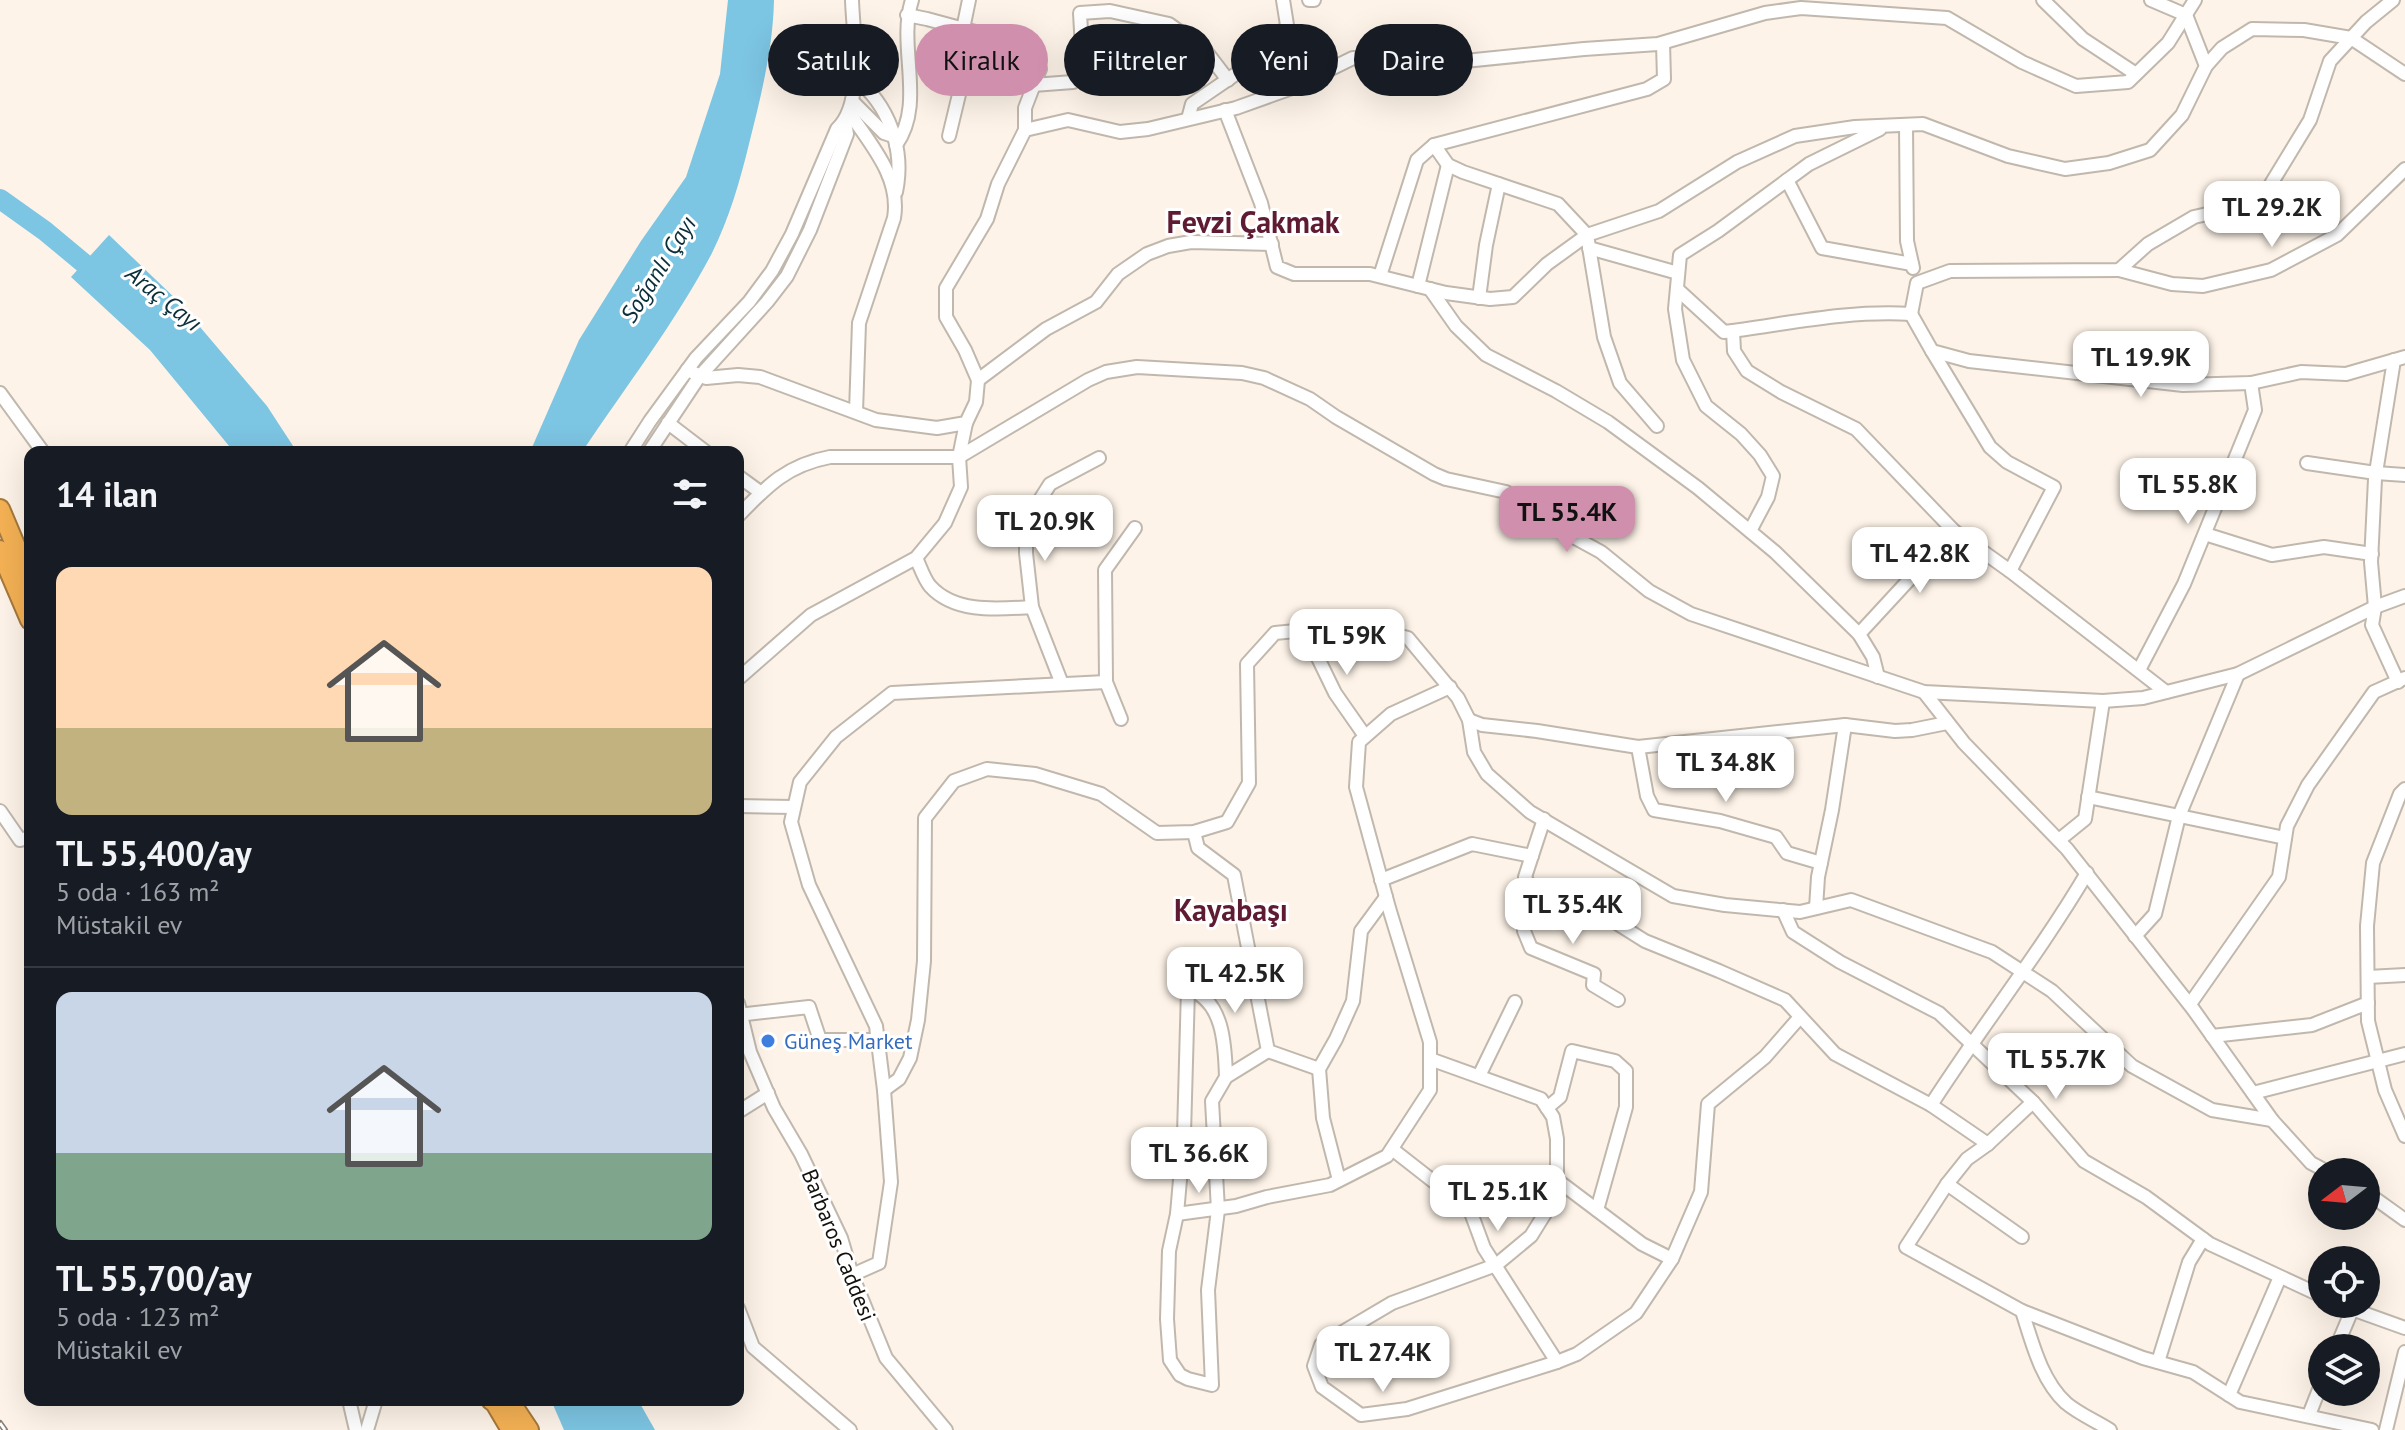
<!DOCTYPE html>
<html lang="tr">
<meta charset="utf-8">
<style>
:root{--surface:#171b24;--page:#20242c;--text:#f1f3f6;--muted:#9ea1a6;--line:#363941;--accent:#d090ad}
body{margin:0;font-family:"PT Sans",sans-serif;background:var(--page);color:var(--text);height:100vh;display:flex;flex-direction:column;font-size:30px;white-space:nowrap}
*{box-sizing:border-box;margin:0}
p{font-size:26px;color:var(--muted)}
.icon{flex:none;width:44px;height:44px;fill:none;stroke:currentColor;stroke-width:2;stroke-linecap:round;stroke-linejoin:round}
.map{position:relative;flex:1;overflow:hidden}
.sheet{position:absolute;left:24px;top:446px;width:720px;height:960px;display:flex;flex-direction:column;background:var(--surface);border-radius:16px;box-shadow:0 8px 32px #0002}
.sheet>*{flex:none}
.banner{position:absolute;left:768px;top:24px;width:760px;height:72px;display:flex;gap:16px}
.needle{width:52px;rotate:254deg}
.controls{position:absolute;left:2308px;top:1158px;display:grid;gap:16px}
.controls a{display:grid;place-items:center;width:72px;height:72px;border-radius:50%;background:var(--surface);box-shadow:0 8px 32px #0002;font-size:40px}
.price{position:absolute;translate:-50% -68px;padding:0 18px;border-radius:16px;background:#fff;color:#222;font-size:26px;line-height:52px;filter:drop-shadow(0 2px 4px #0008)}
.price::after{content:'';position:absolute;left:50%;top:48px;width:24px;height:18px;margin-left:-12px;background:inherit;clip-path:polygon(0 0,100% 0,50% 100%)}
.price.current{background:var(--accent);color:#111}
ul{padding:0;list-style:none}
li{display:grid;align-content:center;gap:16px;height:424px;padding:0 32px}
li+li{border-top:2px solid var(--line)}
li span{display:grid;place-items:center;height:248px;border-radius:16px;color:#555}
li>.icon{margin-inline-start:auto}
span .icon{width:144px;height:144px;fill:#fffc;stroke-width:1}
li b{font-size:34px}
h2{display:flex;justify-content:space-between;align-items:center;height:96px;padding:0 32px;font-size:34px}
.tag{padding:0 28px;border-radius:36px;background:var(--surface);box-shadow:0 8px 32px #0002;font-size:28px;line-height:72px}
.tag.current{background:var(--accent);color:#111}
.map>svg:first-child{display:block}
.water{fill:#7cc5e3}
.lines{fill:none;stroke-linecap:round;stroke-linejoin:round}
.river{stroke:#7cc5e3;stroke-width:20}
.minor-casing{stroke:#c1b8ad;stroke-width:16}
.highway-casing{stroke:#a6793b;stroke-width:22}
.minor{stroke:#fff;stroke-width:12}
.highway{stroke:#f4b154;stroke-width:18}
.rail-casing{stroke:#867f78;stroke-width:6}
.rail{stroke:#fff;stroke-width:3;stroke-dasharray:9;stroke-linecap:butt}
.shop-dot{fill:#3f7fe0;stroke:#fff;stroke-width:3}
.labels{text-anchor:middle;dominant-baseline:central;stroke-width:6;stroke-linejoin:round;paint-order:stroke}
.shop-label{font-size:22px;fill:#366cbe;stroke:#fff;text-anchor:start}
.street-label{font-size:22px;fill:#14110d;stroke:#fff}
.water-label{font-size:24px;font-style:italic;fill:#0b2e3b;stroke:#fff}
.district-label{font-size:30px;font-weight:bold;fill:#5f1b32;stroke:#fff}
</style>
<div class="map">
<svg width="2405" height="1430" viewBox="0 0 2405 1430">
<rect width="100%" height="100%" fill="#fdf3e8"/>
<g class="water">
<path d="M728 0H774C773 49 761 96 749 144 740 181 729 219 712 253 675 323 626 386 582 452H530L579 340 641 241 686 177 720 74Z"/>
<polygon points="109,235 178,301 267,406 297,452 234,452 150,350 71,277"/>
<polygon points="551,1400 638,1400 655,1430 564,1430"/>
</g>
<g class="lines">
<polyline class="river" points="0,199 45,231 104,280"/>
<g class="minor-casing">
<g id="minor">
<polyline points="1309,0 1314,0"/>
<polyline points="2043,0 2083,39 2136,74"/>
<polyline points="907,15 927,19 1001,39 1037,63 1040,69 1025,108 1025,130"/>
<polyline points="963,29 969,0"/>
<polyline points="2206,66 2222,48 2252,29 2304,30 2351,38 2405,74"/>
<path d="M855 78C889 105 905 149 896 192"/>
<polyline points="1033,85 1073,82 1082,48 1080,13 1110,11 1169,24 1205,50 1228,80"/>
<polyline points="852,101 884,133 893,136"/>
<polyline points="1225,110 1261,203 1277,267 1294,274 1370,274 1446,293 1490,299 1513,297 1547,264 1587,235 1659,211 1737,162 1795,136 1855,127 1923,124 2008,156 2065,169 2109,163 2150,150 2182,115 2206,66 2186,15 2151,0"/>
<path d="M849 112C870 144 901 177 894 218L859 323 856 412"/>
<polyline points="1188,119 1192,104 1268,52 1287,25 1283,0"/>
<polyline points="1906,125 1907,241 1913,268"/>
<polyline points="949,136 974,32"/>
<path d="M896 145C926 103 897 47 912 0"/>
<polyline points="1434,145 1448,165 1463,172 1558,204 1587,235 1604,337 1620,383 1657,426"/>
<polyline points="1787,180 1822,248 1912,264"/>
<polyline points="1589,248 1678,273"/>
<polyline points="2119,270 2172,284 2203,286 2271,270 2337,235 2405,169"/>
<polyline points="1380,276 1417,160 1434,145 1647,89 1664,79 1663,43"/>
<polyline points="1418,286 1448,165"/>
<polyline points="1430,289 1456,326 1486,355 1556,391 1608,422 1698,488 1775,552 1859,634 1873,657 1878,677"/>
<path d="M1677 289 1724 332C1787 324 1848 310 1911 314L1917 283 1950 271 2119 270 2148 244 2194 217 2260 202 2310 120 2330 61 2366 22 2393 0"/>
<polyline points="1479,298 1486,245 1499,184"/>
<polyline points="1911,314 1932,351 1969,361 2183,385 2251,383 2301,372 2346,374 2405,357"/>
<polyline points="1733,331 1734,351 1747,371 1781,392 1856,429 1954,531 2010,571 2166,692"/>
<polyline points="1932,351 1990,447 2007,462 2054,487 2010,571"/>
<polyline points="2394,360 2375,479 2371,562 2375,607 2372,625 2398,682"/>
<polyline points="687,370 706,378 738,375 760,377 876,420 937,428 966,423 976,402 978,380 965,350 946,317 946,288 987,219 998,184 1025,130 1068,120 1120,132 1148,129 1236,108 1292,88 1353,58 1445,63 1584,49 1658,44 1765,13 1801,8 1947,18 2022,62 2076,86 2128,82 2168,43 2195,0"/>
<polyline points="978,380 1046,329 1096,302 1118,274 1147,254 1168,246 1191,242 1272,244"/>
<polyline points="0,393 43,452"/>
<polyline points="668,423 706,452"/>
<path d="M630 452 650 421 696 358 749 302 772 271 792 234 837 129C865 103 853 35 852 0"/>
<polyline points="649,452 699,377 767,302 787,276 810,230 847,134 845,122"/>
<polyline points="2307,463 2376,473 2405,475"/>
<polyline points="738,476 760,492"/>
<path d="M738 516C767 486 787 465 830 457H959L1088 380 1106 372 1137 367 1242 373 1264 378 1310 399 1336 417 1434 474 1446 479 1506 492 1517 499 1535 516 1601 552 1649 591 1691 614 1924 692 2103 701 2143 698 2238 674 2375 607 2405 596"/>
<polyline points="1750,531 1768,497 1773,476 1760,455 1741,434 1706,406 1683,360 1675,309 1680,255 1718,231 1809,164 1880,129"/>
<polyline points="2205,534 2272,555 2324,547 2372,554"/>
<path d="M916 558C920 566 924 579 930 586 955 614 999 609 1032 607"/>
<polyline points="1305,631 1335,693 1365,736"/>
<polyline points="1859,634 1954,531"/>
<polyline points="2139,670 2184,584 2255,410 2251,383"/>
<polyline points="738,679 811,615 916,558 945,523 961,487 959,457 966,423"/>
<polyline points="1062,684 1032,607 1026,553 1026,522 1050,484 1099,458"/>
<polyline points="1924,692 1964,743 2067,849 2193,1009 2272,1120 2311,1163 2328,1172"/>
<polyline points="1121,719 1106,682 1105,570 1135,528"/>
<polyline points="1469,720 1482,725 1537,731 1638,747 1845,725 1895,731 1912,730 1947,723"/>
<polyline points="1638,747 1647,796 1654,810 1720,821 1776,837 1787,853 1821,863"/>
<polyline points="2405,789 2400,794 2373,863 2367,926 2368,1021 2385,1090 2405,1136"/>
<polyline points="2088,797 2285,838"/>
<polyline points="738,806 794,807"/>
<polyline points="0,811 20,840 30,837"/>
<polyline points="1544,819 1525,877 1532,892 1563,898 1610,919 1645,941 1719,971 1785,1000 1835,1054 1931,1105 1988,1144"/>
<polyline points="1194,832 1198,848 1234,875 1268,1051 1319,1069"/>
<polyline points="2059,840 2085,819 2103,701"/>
<polyline points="1381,880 1472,844 1532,856"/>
<polyline points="1532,892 1524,931 1531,948 1594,974 1593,985 1618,1000"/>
<polyline points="1816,908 1818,877 1832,810 1845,725"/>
<polyline points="1783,910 1793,932 1840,962 1939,1013 2033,1102 2084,1161 2146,1197 2210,1244 2322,1296"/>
<polyline points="2135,936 2155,914 2179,816 2238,674"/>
<polyline points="2368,977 2405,975"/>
<polyline points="738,1003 750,1052 774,1108 801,1154 841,1238 852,1275 886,1358 946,1430"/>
<polyline points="2190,1004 2279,877 2287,826 2308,785 2374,692 2405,678"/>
<polyline points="738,1015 809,1007 820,1040 878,1040"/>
<polyline points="2212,1036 2312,1025 2368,1003"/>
<polyline points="1430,1059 1541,1099 1553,1117 1557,1139 1557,1194 1531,1236 1496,1265 1392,1303 1321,1345 1314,1366 1322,1387 1361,1415 1407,1409 1557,1362 1577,1354 1636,1313 1672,1259 1701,1192 1708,1104 1765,1057 1800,1017"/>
<polyline points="1479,1076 1515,1002"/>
<path d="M1226 1077C1225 1046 1224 1000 1188 989L1184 1134 1177 1214 1169 1251 1167 1319 1170 1360 1180 1375 1188 1379 1212 1385 1208 1290 1218 1210 1212 1101 1226 1077 1268 1051"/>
<polyline points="884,1090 899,1079 910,1058 918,1020 924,961 925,818 954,781 987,769 1035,774 1101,794 1157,833 1194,832 1227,822 1249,783 1247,664 1275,633 1358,625 1408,638 1458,698 1469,720 1474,752 1487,774 1530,812 1673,896 1725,905 1800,912 1851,900 1992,952 2052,991 2132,1066 2212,1110 2272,1120"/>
<polyline points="2253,1093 2405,1054"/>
<path d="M2033 1102 1988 1144 1967 1159 1947 1184 1906 1247 2022 1311C2032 1342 2041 1380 2066 1403 2079 1414 2096 1421 2110 1430"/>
<path d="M1931 1105C1981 1027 2039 954 2087 873"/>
<polyline points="1547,1108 1560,1097 1572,1051 1615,1061 1626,1071 1626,1107 1597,1210"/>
<polyline points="738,1112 768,1093"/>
<polyline points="1392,1149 1470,1210 1484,1248 1557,1362"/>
<polyline points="1339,1180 1323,1118 1319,1069 1336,1039 1353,1001 1361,931 1386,897"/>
<polyline points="1557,1180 1642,1244 1672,1259"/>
<polyline points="1947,1184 2022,1237"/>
<polyline points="2366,1192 2405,1220"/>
<polyline points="1177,1214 1236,1206 1267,1197 1330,1185 1387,1156 1430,1090 1430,1042 1389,908 1356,787 1359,742 1391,714 1450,687"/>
<polyline points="852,1275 879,1263 891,1182 884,1090 876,1026 809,885 791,822 800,782 836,737 892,693 1106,682"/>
<polyline points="2338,1304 2405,1328"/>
<polyline points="738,1308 753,1347 850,1430"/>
<polyline points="2022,1311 2143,1358 2193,1372 2240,1402 2372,1430"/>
<polyline points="2336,1348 2352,1310"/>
<polyline points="2158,1362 2189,1262 2203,1239"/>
<polyline points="2229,1395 2280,1277"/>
<polyline points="349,1400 356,1430"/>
<polyline points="2309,1415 2322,1382"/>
<polyline points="367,1430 376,1400"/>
<polyline points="2386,1430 2405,1352"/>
</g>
</g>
<g class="highway-casing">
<g id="highway">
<polyline points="0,509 30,580"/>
<polyline points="0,550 30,620"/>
<polyline points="491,1400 495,1403 511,1430"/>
<polyline points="509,1400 529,1430"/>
</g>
</g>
<use href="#minor" class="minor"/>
<use href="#highway" class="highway"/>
<g class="rail-casing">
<polyline id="rail" points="0,1423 5,1430"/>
</g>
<use href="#rail" class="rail"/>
</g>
<circle class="shop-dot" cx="768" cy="1041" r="8"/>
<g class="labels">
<g class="shop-label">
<text x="784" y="1041">Güneş Market</text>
</g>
<g class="street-label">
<text transform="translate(839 1245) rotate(68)">Barbaros Caddesi</text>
</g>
<g class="water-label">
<text transform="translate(658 269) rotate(-58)">Soğanlı Çayı</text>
<text transform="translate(164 298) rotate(39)">Araç Çayı</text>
</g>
<g class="district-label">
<text x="1253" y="221">Fevzi Çakmak</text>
<text x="1231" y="909">Kayabaşı</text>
</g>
</g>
</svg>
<div class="controls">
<a><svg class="needle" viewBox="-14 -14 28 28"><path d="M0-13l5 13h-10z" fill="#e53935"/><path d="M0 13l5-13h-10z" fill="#9ea1a6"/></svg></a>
<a><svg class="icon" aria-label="locate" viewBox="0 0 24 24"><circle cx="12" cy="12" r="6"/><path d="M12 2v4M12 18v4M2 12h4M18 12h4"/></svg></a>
<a><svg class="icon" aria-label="layers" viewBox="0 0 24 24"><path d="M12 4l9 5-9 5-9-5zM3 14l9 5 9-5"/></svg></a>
</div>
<b class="price" style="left:2272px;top:249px">TL 29.2K</b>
<b class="price" style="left:2141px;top:399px">TL 19.9K</b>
<b class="price" style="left:2188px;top:526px">TL 55.8K</b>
<b class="price current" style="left:1567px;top:554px">TL 55.4K</b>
<b class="price" style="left:1045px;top:563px">TL 20.9K</b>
<b class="price" style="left:1920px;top:595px">TL 42.8K</b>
<b class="price" style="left:1347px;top:677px">TL 59K</b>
<b class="price" style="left:1726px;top:804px">TL 34.8K</b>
<b class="price" style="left:1573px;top:946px">TL 35.4K</b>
<b class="price" style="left:1235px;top:1015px">TL 42.5K</b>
<b class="price" style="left:2056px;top:1101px">TL 55.7K</b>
<b class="price" style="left:1199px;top:1195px">TL 36.6K</b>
<b class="price" style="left:1498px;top:1233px">TL 25.1K</b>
<b class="price" style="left:1383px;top:1394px">TL 27.4K</b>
<div class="banner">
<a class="tag">Satılık</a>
<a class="tag current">Kiralık</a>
<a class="tag">Filtreler</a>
<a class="tag">Yeni</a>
<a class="tag">Daire</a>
</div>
<section class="sheet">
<h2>14 ilan<svg class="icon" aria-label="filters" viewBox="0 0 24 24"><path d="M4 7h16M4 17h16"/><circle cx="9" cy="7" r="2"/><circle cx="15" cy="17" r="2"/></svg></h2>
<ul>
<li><span style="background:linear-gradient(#ffd9b3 65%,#c2b280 0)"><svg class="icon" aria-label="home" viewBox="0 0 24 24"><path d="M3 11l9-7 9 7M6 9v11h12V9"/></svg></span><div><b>TL 55,400/ay</b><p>5 oda · 163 m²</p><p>Müstakil ev</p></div></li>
<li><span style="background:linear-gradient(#c9d6e8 65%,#7fa58c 0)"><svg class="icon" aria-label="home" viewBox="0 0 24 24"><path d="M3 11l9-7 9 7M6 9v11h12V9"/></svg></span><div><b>TL 55,700/ay</b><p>5 oda · 123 m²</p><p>Müstakil ev</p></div></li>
</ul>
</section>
</div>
